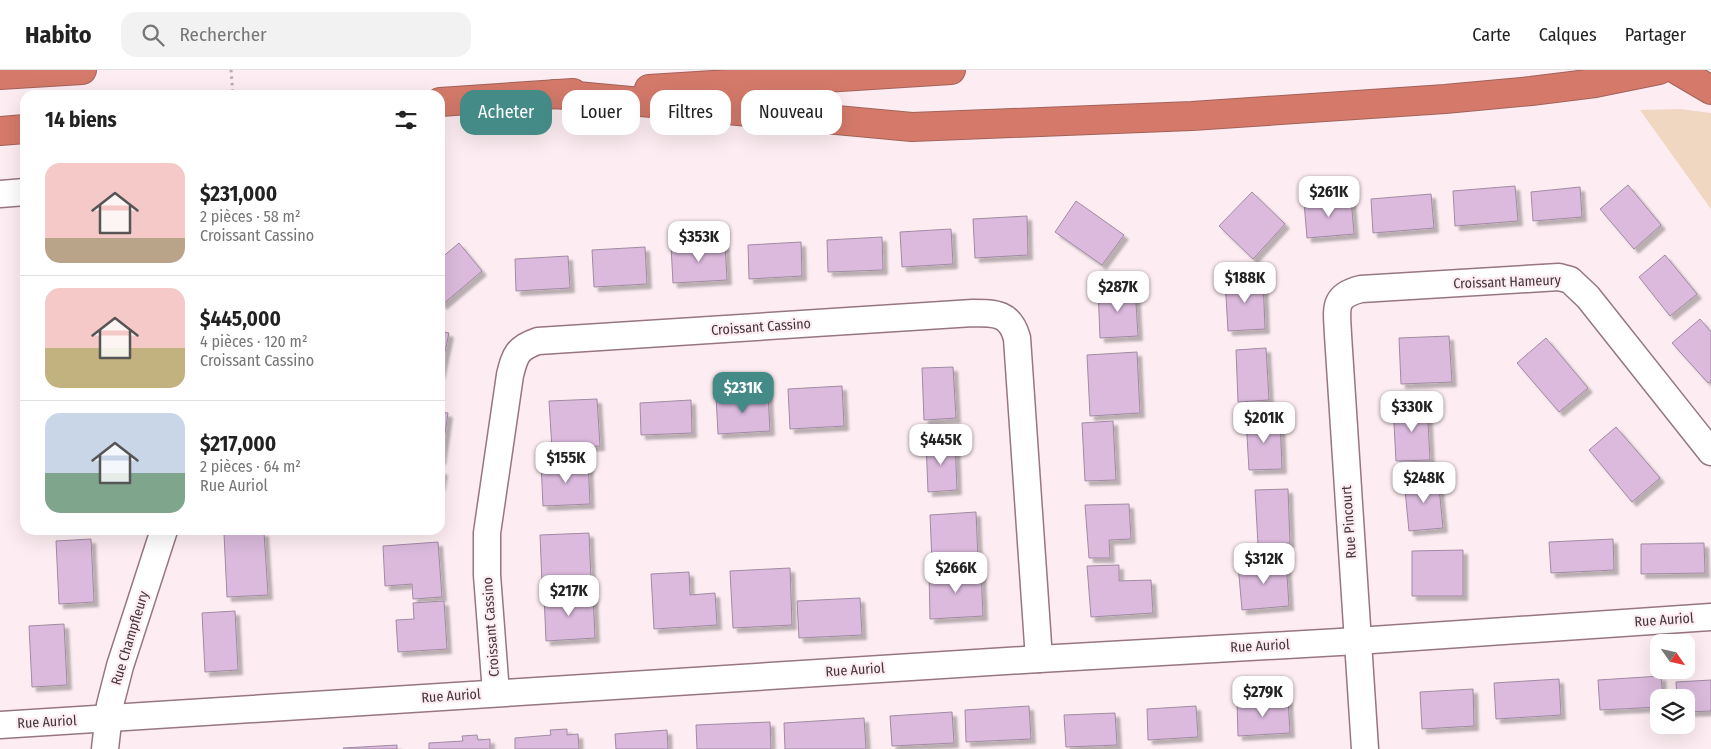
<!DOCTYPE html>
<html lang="fr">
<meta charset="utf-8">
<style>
:root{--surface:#fff;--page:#f2f2f2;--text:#222;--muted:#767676;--line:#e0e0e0;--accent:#448b87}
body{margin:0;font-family:"Fira Sans Condensed",sans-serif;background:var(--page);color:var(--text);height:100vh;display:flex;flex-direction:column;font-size:19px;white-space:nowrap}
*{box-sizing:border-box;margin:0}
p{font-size:16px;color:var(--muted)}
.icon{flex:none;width:28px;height:28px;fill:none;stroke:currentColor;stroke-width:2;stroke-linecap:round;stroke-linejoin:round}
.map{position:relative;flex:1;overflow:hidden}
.sheet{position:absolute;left:20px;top:20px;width:425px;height:445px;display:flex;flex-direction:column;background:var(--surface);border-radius:15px;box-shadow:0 5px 20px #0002}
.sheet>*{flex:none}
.banner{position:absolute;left:460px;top:20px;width:475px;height:45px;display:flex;gap:10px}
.needle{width:32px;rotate:124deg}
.buttons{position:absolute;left:1650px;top:564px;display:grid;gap:10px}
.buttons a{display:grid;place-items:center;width:45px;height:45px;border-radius:10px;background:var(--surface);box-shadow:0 5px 20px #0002;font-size:25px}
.price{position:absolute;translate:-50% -42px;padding:0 11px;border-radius:10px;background:#fff;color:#222;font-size:16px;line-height:32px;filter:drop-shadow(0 1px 2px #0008)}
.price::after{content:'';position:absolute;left:50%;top:30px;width:15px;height:11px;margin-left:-8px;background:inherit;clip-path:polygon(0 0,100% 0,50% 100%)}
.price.on{background:var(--accent);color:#fff}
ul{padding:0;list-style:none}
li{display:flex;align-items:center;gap:15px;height:125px;padding:0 25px}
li+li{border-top:1px solid var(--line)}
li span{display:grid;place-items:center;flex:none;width:140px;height:100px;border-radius:15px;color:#555}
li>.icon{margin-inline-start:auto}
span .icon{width:60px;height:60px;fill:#fffc;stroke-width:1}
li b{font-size:21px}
h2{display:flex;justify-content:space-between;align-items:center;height:60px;padding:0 25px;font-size:21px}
.tag{padding:0 18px;border-radius:15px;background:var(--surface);box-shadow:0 5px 20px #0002;font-size:18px;line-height:45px}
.tag.on{background:var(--accent);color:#fff}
header{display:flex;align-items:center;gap:30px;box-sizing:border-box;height:70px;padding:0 25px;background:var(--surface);border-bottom:1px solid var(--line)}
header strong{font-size:24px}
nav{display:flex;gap:28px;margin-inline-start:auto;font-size:18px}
.search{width:350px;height:45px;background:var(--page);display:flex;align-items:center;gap:12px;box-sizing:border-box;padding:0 18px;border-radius:15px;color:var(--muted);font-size:19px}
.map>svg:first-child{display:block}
.green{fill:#f0d7c1}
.building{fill:#dbbadd;stroke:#a18aa3;filter:url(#shadow)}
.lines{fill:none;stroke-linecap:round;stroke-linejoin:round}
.street-casing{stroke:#977680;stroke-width:29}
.highway-casing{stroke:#a2625a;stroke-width:30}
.path{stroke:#baabb0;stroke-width:3;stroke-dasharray:2.5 4;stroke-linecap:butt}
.street{stroke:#fff;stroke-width:26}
.highway{stroke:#d57a6b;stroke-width:28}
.labels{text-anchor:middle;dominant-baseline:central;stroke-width:4.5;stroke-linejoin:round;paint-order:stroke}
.street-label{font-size:14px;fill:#44353a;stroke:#fdedf2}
</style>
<header>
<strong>Habito</strong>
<div class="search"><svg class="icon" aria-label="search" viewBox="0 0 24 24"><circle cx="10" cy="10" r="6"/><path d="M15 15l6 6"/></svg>Rechercher</div>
<nav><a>Carte</a><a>Calques</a><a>Partager</a></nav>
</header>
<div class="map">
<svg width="1711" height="679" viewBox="0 0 1711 679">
<defs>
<filter id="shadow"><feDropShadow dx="4.5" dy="4.5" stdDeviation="1" flood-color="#0004"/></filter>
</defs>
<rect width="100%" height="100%" fill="#fdedf2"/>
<polygon class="green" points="1680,39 1711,43 1711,139 1640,40"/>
<g class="building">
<polygon points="1628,115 1661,155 1634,179 1600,139"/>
<polygon points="1515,116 1518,151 1455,156 1453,121"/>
<polygon points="1580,117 1582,147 1533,151 1531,122"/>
<polygon points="1252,122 1285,154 1253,189 1219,156"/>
<polygon points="1431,124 1434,158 1373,163 1371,129"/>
<polygon points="1351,128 1354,164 1307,168 1304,132"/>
<polygon points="1076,131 1124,165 1102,195 1055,162"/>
<polygon points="1027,146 1028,185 975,188 973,149"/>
<polygon points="951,159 953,194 902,197 900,162"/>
<polygon points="882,167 883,200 828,202 827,170"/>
<polygon points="801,172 802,206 749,209 748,175"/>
<polygon points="459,173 482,201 442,235 440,232 440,189"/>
<polygon points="725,174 727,210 673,213 671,176"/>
<polygon points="645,177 647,214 594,217 592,180"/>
<polygon points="1665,185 1697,224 1670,246 1639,207"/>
<polygon points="568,186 570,218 516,221 515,189"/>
<polygon points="1263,208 1265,259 1228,261 1225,210"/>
<polygon points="1135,217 1138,266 1100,268 1098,219"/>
<polygon points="1700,249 1711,262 1711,311 1708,313 1672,273"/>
<polygon points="440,261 449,263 440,305"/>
<polygon points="1449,266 1452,312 1401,314 1399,268"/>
<polygon points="1546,268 1588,318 1559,342 1517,293"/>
<polygon points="1266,278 1269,330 1238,332 1236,280"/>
<polygon points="1137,282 1140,343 1090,346 1087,285"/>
<polygon points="953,297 956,348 924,350 922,298"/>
<polygon points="842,316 844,356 790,359 788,319"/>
<polygon points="768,324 770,361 718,364 716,326"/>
<polygon points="597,329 600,376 552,379 549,331"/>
<polygon points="691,330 692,363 641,365 640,333"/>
<polygon points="1427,334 1430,390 1396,391 1393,336"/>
<polygon points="440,342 448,343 441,390 440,390"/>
<polygon points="1280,347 1282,399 1249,400 1246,349"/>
<polygon points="1113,351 1116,410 1085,411 1082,353"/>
<polygon points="1616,357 1660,408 1632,432 1589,380"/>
<polygon points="955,370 957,420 928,422 926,371"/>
<polygon points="588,391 590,434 543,436 541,393"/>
<polygon points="440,400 443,401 440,417"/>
<polygon points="1438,407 1443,458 1409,461 1404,410"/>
<polygon points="1288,419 1290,473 1258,475 1255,420"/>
<polygon points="1129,434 1131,469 1109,470 1110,488 1089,488 1085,435"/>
<polygon points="976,442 978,490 932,492 930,445"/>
<polygon points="264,462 268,525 227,527 224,464"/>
<polygon points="589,463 591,510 542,513 540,465"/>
<polygon points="91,469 94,532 59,534 56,471"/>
<polygon points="1613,469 1614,500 1551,503 1549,472"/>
<polygon points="438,472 442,527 413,529 412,514 385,516 383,476"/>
<polygon points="1704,473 1705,503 1641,504 1641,474"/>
<polygon points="1463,480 1463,526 1412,526 1412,481"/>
<polygon points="1286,490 1289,536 1242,540 1238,494"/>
<polygon points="1119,495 1119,511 1151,510 1153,543 1091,547 1087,496"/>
<polygon points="790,498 792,555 733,558 730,501"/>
<polygon points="981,500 983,546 930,549 929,502"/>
<polygon points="689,502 690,525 715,523 717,555 654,559 651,504"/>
<polygon points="593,523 595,568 546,571 544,525"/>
<polygon points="860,528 862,565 799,568 797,531"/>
<polygon points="444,531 447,579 398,582 396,550 414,549 413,533"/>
<polygon points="235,541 238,600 205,602 202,543"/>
<polygon points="64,554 67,615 32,617 29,556"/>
<polygon points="1661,606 1663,628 1659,628 1659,637 1600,640 1598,610"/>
<polygon points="1559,609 1561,645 1496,649 1494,613"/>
<polygon points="1711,610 1711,641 1686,642 1686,628 1677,628 1676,612"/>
<polygon points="1473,619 1474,656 1422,659 1420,622"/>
<polygon points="1288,629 1290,663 1238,666 1237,632"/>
<polygon points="1029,636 1031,669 966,672 965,640"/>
<polygon points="1196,636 1198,667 1148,670 1147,639"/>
<polygon points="952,642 954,673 892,676 890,646"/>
<polygon points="1115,643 1117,675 1066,677 1064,645"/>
<polygon points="864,648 866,679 785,679 784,653"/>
<polygon points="770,652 771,679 697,679 696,655"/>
<polygon points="567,659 567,665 578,664 579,679 515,679 515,668 551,665 550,660"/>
<polygon points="667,660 668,679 616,679 615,664"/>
<polygon points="477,665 478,670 490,669 490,679 429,679 429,673 463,671 462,666"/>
<polygon points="397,675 397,679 344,679 343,678"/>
</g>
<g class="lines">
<g class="street-casing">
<g id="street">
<polyline points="0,124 25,122"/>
<path d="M496 623 487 505V463L510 305C515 285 517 278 538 271L973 243C996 243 1010 243 1017 268L1039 589"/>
<polyline points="0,655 1039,589 1357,571 1711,547"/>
<polyline points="105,679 110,635 120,596 164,460"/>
<path d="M1365 679 1338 265C1337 239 1332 226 1361 219L1559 207 1570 210 1588 227 1711 382"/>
</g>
</g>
<g class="highway-casing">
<g id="highway">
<polyline points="1677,0 1711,20"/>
<polyline points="0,5 82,0"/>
<polyline points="649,19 951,0"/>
<polyline points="555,24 912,57 1192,46 1445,29 1531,21 1595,13 1659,0"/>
<polyline points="440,32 573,23"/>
<polyline points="0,61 25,59"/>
</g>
</g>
<polyline class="path" points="231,0 233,25"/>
<use href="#street" class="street"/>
<use href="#highway" class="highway"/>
</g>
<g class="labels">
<g class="street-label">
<text transform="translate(1507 212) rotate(-2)">Croissant Hameury</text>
<text transform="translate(761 257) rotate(-4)">Croissant Cassino</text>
<text transform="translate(1349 452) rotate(-94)">Rue Pincourt</text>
<text transform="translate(1664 550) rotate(-4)">Rue Auriol</text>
<text transform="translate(491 557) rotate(-94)">Croissant Cassino</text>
<text transform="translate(130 568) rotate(-73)">Rue Champfleury</text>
<text transform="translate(1260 576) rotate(-3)">Rue Auriol</text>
<text transform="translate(855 600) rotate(-4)">Rue Auriol</text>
<text transform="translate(451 626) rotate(-4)">Rue Auriol</text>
<text transform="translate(47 652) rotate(-3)">Rue Auriol</text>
</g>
</g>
</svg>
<div class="buttons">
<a><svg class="needle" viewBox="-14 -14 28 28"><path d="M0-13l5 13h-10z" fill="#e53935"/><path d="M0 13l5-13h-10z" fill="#767676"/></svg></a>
<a><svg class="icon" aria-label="layers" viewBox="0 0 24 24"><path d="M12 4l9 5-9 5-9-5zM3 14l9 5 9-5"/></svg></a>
</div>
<b class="price" style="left:1329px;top:148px">$261K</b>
<b class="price" style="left:699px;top:193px">$353K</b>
<b class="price" style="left:1245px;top:234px">$188K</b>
<b class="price" style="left:1118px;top:243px">$287K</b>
<b class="price on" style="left:743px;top:344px">$231K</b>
<b class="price" style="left:1412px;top:363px">$330K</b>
<b class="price" style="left:1264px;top:374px">$201K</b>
<b class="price" style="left:941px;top:396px">$445K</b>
<b class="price" style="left:566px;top:414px">$155K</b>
<b class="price" style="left:1424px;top:434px">$248K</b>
<b class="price" style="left:1264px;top:515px">$312K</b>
<b class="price" style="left:956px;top:524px">$266K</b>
<b class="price" style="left:569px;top:547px">$217K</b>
<b class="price" style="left:1263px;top:648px">$279K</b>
<div class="banner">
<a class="tag on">Acheter</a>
<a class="tag">Louer</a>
<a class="tag">Filtres</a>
<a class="tag">Nouveau</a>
</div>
<section class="sheet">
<h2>14 biens<svg class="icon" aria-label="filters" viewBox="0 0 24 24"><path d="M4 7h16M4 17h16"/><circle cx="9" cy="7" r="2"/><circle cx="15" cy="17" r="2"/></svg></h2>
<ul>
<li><span style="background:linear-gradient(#f6c9c9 75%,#b9a48a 0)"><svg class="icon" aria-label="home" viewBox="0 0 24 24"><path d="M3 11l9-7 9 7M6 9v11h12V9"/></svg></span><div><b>$231,000</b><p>2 pièces · 58 m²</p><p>Croissant Cassino</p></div></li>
<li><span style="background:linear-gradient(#f6c9c9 60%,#c2b280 0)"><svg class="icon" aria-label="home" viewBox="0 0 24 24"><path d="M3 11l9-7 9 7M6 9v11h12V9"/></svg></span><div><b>$445,000</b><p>4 pièces · 120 m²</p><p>Croissant Cassino</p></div></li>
<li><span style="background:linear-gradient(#c9d6e8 60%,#7fa58c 0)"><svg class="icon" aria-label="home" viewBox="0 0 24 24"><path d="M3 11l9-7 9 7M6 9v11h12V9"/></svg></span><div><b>$217,000</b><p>2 pièces · 64 m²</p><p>Rue Auriol</p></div></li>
</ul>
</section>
</div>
